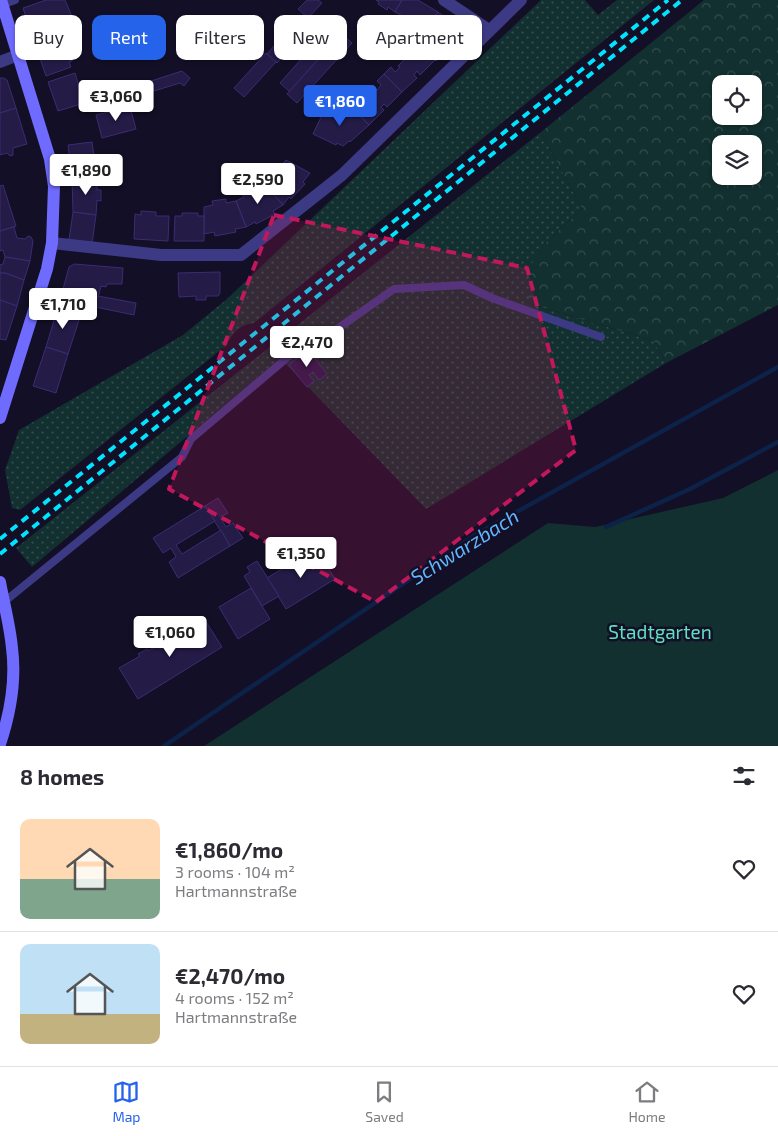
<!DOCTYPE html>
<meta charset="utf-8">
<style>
:root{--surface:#fff;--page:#f7f7f7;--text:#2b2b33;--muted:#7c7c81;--line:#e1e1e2;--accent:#2563eb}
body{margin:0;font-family:"Exo 2",sans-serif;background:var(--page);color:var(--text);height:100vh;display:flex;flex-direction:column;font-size:19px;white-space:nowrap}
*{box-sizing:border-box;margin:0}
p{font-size:16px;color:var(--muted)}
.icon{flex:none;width:28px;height:28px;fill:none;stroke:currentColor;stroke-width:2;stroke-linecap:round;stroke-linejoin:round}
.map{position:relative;height:746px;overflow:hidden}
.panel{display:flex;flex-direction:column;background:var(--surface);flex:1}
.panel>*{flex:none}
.guide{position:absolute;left:15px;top:15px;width:500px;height:45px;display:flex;gap:10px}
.controls{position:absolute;left:712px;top:75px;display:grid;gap:10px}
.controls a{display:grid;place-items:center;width:50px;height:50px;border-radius:10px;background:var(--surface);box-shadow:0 1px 4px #0004;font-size:25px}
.price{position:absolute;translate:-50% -42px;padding:0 11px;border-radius:5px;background:#fff;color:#222;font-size:16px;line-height:32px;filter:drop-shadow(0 1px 2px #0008)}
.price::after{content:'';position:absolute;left:50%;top:30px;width:15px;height:11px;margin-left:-8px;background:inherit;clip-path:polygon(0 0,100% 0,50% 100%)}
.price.on{background:var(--accent);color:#fff}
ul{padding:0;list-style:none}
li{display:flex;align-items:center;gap:15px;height:125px;padding:0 20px}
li+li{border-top:1px solid var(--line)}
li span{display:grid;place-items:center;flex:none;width:140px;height:100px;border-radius:10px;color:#555}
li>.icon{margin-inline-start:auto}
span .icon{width:60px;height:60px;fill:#fffc;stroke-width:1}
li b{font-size:21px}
h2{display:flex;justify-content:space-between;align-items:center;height:60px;padding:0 20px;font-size:21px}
.tag{padding:0 18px;border-radius:10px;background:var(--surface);box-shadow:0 1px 4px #0004;font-size:18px;line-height:45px}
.tag.on{background:var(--accent);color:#fff}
.menu{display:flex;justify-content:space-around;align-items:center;height:70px;border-top:1px solid var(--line);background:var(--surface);font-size:14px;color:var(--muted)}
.menu a{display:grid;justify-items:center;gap:2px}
.menu .on{color:var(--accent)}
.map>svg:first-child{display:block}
.grass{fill:url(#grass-dots)}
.forest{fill:url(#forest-crowns);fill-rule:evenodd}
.park{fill:#12302f}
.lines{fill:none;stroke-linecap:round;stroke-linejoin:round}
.stream{stroke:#0c2248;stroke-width:4.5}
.building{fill:#241b47;stroke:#3b2d73}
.lane{stroke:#3d3a85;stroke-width:8}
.street{stroke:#3d3a85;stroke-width:12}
.secondary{stroke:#6f6bff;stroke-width:12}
.rail{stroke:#00e5ff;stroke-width:4;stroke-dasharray:8 6;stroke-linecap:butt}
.marked{fill:#c2185b;fill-opacity:0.2;stroke:#c2185b;stroke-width:4;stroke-dasharray:10 6;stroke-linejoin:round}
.labels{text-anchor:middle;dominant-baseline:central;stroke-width:5;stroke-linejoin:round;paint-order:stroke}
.park-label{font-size:19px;fill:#5fe0c0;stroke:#130f26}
.water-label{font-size:20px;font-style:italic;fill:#62b6ff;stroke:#130f26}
</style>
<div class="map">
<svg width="778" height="746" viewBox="0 0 778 746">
<defs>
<pattern id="grass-dots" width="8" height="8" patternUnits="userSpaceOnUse" patternTransform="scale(1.25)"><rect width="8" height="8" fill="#12302f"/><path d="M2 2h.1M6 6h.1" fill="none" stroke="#344d4e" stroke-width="1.8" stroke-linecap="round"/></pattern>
<pattern id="forest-crowns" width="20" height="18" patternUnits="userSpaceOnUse" patternTransform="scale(1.25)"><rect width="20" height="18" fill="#12302f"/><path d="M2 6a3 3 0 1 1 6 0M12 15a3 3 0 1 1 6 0" fill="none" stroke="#344d4e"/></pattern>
</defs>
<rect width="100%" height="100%" fill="#130f26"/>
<g class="grass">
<path d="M541 0H585L598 15 617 0H654L254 323C239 325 233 332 227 345L20 510 12 508 5 470 19 430 183 335 227 299Z"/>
<polygon points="541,132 582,209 543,245 528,303 654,341 666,363 426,509 286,364 324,330 309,334 32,567 16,548"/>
</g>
<path class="forest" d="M704 0H778V305L666 363 654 341 528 303 530 267 543 245 582 209 541 132ZM721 84H754V116H721ZM721 144H754V176H721Z"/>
<polygon class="park" points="778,470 778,746 204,746 548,523 595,527 723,498"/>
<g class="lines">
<g class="stream">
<polyline points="606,527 690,489 778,442"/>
<polyline points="164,746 475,535 778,367"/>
</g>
</g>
<g class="building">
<polygon points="46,0 65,0 73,19 64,21 68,35 36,47 23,8"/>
<polygon points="307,0 318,0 322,3 308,18 298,9"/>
<polygon points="376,0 402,0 395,12 388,7 387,10 378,4 379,2"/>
<polygon points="402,0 418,0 438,12 425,30 410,20 408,23 399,18 401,15 395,12"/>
<polygon points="438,12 454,24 452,28 454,30 456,27 463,33 457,39 454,36 452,38 456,42 436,61 420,45 428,38 435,45 440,39 435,34 438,31 429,24"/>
<polygon points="298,19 308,28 277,63 267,54"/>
<polygon points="333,23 343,31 290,92 280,83"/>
<polygon points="341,34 352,43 297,103 287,94"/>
<polygon points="63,37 66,52 70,54 72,61 69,62 71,67 46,76 36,47"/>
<polygon points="417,42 435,60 420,75 417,71 414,75 417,78 402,92 384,74 391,67 395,72 400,67 398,66 408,56 410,58 415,53 410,49"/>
<polygon points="266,53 276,62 244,97 234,88"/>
<polygon points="182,71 190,78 184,86 180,83 154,91 151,81"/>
<polygon points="75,73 84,103 58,111 48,82"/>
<polygon points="384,74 402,92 387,107 384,104 381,107 384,110 369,125 351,106 358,99 362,104 366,101 365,98 375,88 377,90 381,85 377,81"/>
<polygon points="0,78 4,78 7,80 16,108 0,113"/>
<polygon points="130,107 136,129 102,138 96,115"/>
<polygon points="351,107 369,125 350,142 349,141 343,146 337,143 336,145 313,134 324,111 335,117 337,112 339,112 342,116"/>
<polygon points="16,108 27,144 13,148 13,155 10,156 7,153 0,155 0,113"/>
<polygon points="92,142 94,156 98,156 100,165 96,166 97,178 72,179 68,145"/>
<polygon points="286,160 310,173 303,182 305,184 291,199 289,197 283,205 264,184 270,177 268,175 277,164 280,167"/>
<polygon points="97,178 97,190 101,190 101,201 97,200 96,215 73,212 72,179"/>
<polygon points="264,184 283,205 273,211 275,214 256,224 255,222 246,227 236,201 244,197 242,193 254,186 256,190"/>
<polygon points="3,185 16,226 0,231 0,186"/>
<polygon points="226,199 226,203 236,201 246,227 235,229 236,232 215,236 214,232 204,234 204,207 213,205 212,201"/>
<polygon points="141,211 156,212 156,216 169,216 168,241 134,239 135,214 141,215"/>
<polygon points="73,212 96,215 92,244 69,240"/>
<polygon points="182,213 198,213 198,216 204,216 204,241 174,241 175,216 182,216"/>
<polygon points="14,227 17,238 25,239 28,236 31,237 33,241 30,261 5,257 3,250 0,251 0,231"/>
<polygon points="5,257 30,261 24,280 5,273 0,273 0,265 3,264"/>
<polygon points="74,264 123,268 122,284 107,284 106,287 101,286 98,298 84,296 81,304 60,300 69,267"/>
<polygon points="220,272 220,293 218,296 206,296 206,300 196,300 196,296 179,297 178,273"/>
<polygon points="0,273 5,273 24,280 17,306 0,300"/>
<polygon points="84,296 98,298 98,296 136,303 134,315 81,304"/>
<polygon points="0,300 17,306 6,340 0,339"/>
<polygon points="58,307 81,314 68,354 46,347"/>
<polygon points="46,347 68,354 56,393 33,386"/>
<polygon points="308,350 327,374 319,380 313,372 309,375 314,381 307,387 289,365"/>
<polygon points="218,498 228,513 220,517 226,527 233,523 243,538 230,546 205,506"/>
<polygon points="205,506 215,521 176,545 182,554 221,530 230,546 178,578 169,562 176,557 171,548 163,553 153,538"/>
<polygon points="316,548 335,579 286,609 267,578"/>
<polygon points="257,561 279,596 262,606 244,576 250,572 247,567"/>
<polygon points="251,588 270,619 238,639 219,607"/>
<polygon points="203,617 222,647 138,699 119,668 140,656 138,654 147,649 148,651 161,643 159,641 168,636 169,638 182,630 181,628 189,623 190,625"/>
</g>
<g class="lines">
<g class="lane">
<polyline points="2,5 15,0"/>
<polyline points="4,602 182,457 191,439 301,346 327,336 394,289 464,285 492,298 601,337"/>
</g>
<g class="street">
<polyline points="444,0 489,30"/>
<polyline points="0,62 18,55"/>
<polyline points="52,243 161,255 241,255 342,175 521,0"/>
</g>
<g class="secondary">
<polyline points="0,418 47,269 52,243 54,186 50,159 1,0"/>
<path d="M0 582C4 604 10 626 12 648 16 679 10 714 0 744"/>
</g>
<g class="rail">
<polyline points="0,539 668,0"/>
<polyline points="0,554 682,0"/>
</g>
</g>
<path class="marked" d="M274 215 527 268 576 450 376 602 169 489Z"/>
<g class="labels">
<g class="park-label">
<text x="660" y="631">Stadtgarten</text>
</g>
<g class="water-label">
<text transform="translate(464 546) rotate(-32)">Schwarzbach</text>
</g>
</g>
</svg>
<div class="controls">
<a><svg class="icon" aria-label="locate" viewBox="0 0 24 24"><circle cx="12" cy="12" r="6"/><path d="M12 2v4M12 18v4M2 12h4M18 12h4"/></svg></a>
<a><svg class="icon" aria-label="layers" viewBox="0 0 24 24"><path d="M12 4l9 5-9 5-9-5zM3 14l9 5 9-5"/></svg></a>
</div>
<b class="price" style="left:116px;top:122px">€3,060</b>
<b class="price on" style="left:340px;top:127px">€1,860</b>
<b class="price" style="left:86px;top:196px">€1,890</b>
<b class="price" style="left:258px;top:205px">€2,590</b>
<b class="price" style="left:63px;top:330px">€1,710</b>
<b class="price" style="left:307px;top:368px">€2,470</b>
<b class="price" style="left:301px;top:579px">€1,350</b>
<b class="price" style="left:170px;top:658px">€1,060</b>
<div class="guide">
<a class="tag">Buy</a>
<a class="tag on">Rent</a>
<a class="tag">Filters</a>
<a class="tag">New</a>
<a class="tag">Apartment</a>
</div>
</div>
<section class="panel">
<h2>8 homes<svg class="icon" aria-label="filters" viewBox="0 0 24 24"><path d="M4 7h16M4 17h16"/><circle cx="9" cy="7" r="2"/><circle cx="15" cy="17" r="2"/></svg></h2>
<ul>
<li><span style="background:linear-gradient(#ffd9b3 60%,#7fa58c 0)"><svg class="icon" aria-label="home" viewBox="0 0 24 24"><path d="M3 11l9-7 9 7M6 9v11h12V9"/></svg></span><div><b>€1,860/mo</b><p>3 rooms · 104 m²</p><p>Hartmannstraße</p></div><svg class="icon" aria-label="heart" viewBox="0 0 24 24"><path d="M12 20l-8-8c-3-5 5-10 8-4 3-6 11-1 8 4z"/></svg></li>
<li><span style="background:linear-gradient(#bfe0f5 70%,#c2b280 0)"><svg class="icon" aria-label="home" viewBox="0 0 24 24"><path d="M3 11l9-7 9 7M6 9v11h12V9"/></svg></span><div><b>€2,470/mo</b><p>4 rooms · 152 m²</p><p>Hartmannstraße</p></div><svg class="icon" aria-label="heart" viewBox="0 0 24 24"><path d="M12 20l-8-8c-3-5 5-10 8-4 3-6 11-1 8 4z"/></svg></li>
</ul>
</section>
<nav class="menu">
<a class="on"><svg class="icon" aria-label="map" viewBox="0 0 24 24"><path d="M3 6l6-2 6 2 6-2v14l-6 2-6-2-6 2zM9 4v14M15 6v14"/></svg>Map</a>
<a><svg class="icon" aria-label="saved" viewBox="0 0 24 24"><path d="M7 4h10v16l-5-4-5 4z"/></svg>Saved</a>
<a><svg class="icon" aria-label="home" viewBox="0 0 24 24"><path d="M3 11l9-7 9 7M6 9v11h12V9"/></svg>Home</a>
</nav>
